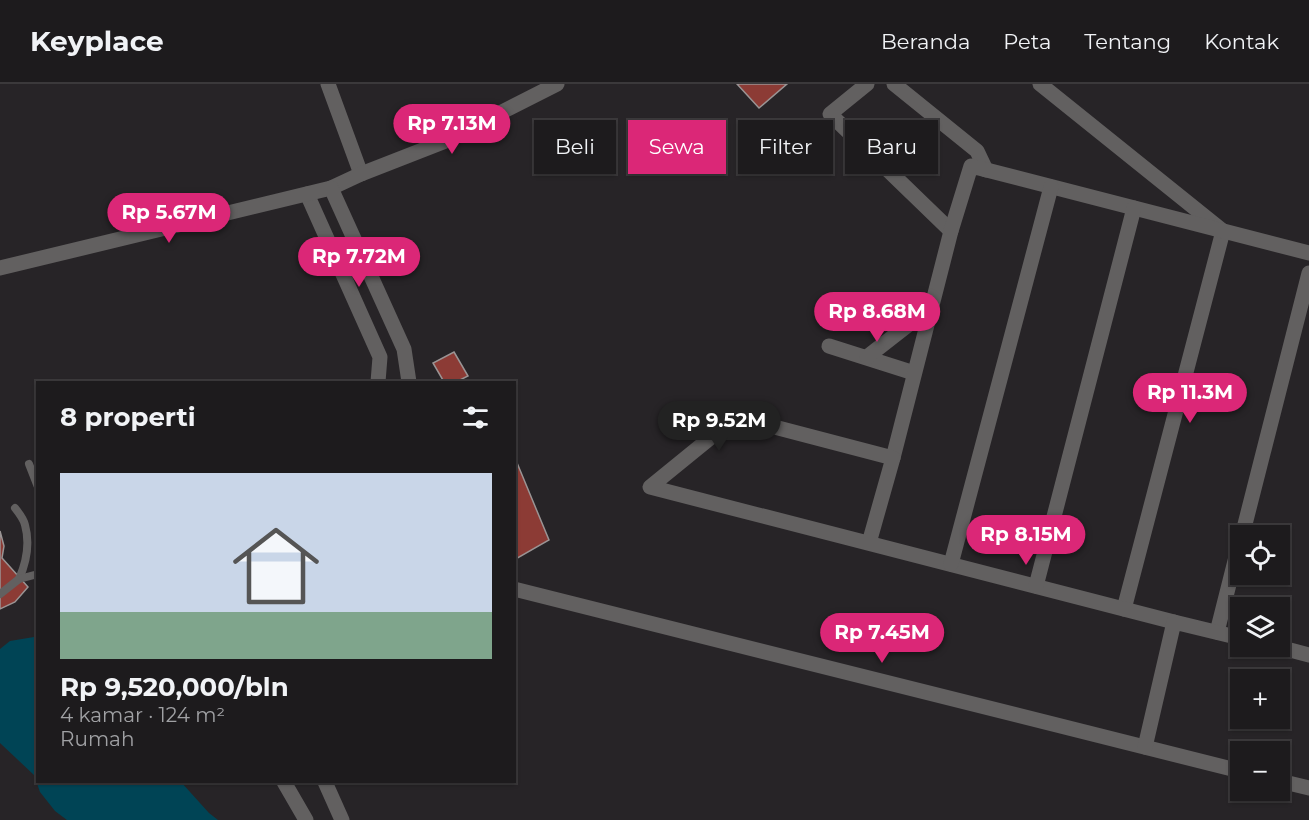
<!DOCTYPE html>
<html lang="id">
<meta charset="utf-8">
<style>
:root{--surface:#1d1b1d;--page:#252426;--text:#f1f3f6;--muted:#a0a1a4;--line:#3b393b;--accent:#db2777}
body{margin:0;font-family:Montserrat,sans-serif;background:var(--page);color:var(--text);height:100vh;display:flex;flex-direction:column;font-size:22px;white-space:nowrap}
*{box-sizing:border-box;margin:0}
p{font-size:20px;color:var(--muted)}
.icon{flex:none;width:33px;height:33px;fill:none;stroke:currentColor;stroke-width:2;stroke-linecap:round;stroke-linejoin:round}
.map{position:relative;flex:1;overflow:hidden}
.panel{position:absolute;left:36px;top:297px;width:480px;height:402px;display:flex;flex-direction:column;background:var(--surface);border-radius:0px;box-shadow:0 2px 4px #0004,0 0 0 2px var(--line)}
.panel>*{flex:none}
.top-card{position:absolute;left:534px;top:36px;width:570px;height:54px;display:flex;gap:12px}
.buttons{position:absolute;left:1230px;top:441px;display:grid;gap:12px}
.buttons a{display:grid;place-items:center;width:60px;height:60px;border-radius:0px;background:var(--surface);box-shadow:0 2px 4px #0004,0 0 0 2px var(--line);font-size:30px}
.price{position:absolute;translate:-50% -51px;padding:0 14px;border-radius:21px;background:var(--accent);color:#fff;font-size:20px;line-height:39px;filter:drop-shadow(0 2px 3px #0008)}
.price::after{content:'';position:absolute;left:50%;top:36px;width:18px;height:14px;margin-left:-9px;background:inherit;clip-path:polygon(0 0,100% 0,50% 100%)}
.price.current{background:#222;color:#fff}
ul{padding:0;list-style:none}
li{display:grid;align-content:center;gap:12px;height:318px;padding:0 24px}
li span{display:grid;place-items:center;height:186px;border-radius:0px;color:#555}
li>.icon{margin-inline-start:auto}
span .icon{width:108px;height:108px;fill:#fffc;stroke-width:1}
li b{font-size:26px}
h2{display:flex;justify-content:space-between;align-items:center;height:72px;padding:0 24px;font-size:26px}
.pill{padding:0 21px;border-radius:0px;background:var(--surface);box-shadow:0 2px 4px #0004,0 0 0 2px var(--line);font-size:21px;line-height:54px}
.pill.current{background:var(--accent);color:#fff}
header{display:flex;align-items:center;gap:36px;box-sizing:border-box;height:84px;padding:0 30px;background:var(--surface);border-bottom:2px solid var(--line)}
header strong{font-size:28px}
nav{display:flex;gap:33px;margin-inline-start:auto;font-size:21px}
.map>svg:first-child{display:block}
.water{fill:#045}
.building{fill:#8c3b35;stroke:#9a9494;stroke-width:1.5}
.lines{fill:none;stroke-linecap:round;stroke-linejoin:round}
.service{stroke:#626060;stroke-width:8}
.minor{stroke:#626060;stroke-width:15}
.tertiary{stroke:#626060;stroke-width:15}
</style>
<header>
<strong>Keyplace</strong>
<nav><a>Beranda</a><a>Peta</a><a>Tentang</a><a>Kontak</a></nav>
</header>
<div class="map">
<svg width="1309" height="736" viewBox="0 0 1309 736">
<rect width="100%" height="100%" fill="#272427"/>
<polygon class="water" points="34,553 38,554 38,698 181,698 209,729 218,736 67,736 55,727 40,708 34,691 0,659 0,565 10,557"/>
<g class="building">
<polygon points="737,0 787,0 759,24"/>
<polygon points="454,268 468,292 456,298 444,298 433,279"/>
<polygon points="515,374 549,456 514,476 514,375"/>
<polygon points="0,447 4,462 2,474 28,503 15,518 0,525"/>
</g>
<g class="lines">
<g class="service">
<polyline points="29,380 38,403"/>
<path d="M15 424C19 429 24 436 25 441 30 459 26 479 19 495"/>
<polyline points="0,510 19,495 38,490"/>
</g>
<g class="minor">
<polyline points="328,0 361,90"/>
<polyline points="867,0 830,30 951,147"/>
<polyline points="894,0 977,67 986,86"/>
<polyline points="1040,0 1223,147 1124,525"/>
<polyline points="331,104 361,90 443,58 557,0"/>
<polyline points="829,262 914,289"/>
<polyline points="867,273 931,223"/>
<polyline points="893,374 951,147 971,82 1309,169"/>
<polyline points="1242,452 1309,189"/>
<polyline points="869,459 893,374 736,333 650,403 1174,538"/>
<polyline points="951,480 1051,103"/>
<polyline points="1036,502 1134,124"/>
<polyline points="514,505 1240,687"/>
<polyline points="1217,548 1240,457"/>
<polyline points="1275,562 1309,571"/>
<polyline points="1145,663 1174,538 1240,554"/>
<polyline points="1280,697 1309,704"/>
</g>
<g class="tertiary">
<polyline points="307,110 380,273 378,298"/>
<polyline points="0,184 331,104 404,265 409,298"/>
<polyline points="284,698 306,736"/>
<polyline points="325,698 342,736"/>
</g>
</g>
</svg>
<div class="buttons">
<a><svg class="icon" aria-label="locate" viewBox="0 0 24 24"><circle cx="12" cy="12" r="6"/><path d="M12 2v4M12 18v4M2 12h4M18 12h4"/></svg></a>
<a><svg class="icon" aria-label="layers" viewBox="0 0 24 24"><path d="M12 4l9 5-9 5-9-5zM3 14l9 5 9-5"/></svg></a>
<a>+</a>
<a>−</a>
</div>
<b class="price" style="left:452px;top:71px">Rp 7.13M</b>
<b class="price" style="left:169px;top:160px">Rp 5.67M</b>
<b class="price" style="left:359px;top:204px">Rp 7.72M</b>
<b class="price" style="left:877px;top:259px">Rp 8.68M</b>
<b class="price" style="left:1190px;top:340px">Rp 11.3M</b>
<b class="price current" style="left:719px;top:368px">Rp 9.52M</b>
<b class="price" style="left:1026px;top:482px">Rp 8.15M</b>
<b class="price" style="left:882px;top:580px">Rp 7.45M</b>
<div class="top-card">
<a class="pill">Beli</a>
<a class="pill current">Sewa</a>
<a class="pill">Filter</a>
<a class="pill">Baru</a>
</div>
<section class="panel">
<h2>8 properti<svg class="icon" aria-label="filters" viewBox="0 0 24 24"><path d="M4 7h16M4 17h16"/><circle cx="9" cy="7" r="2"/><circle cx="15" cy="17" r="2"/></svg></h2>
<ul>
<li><span style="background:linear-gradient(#c9d6e8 75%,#7fa58c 0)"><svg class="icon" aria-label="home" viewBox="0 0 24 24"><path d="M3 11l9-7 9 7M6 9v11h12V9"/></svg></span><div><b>Rp 9,520,000/bln</b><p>4 kamar · 124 m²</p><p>Rumah</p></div></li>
</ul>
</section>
</div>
